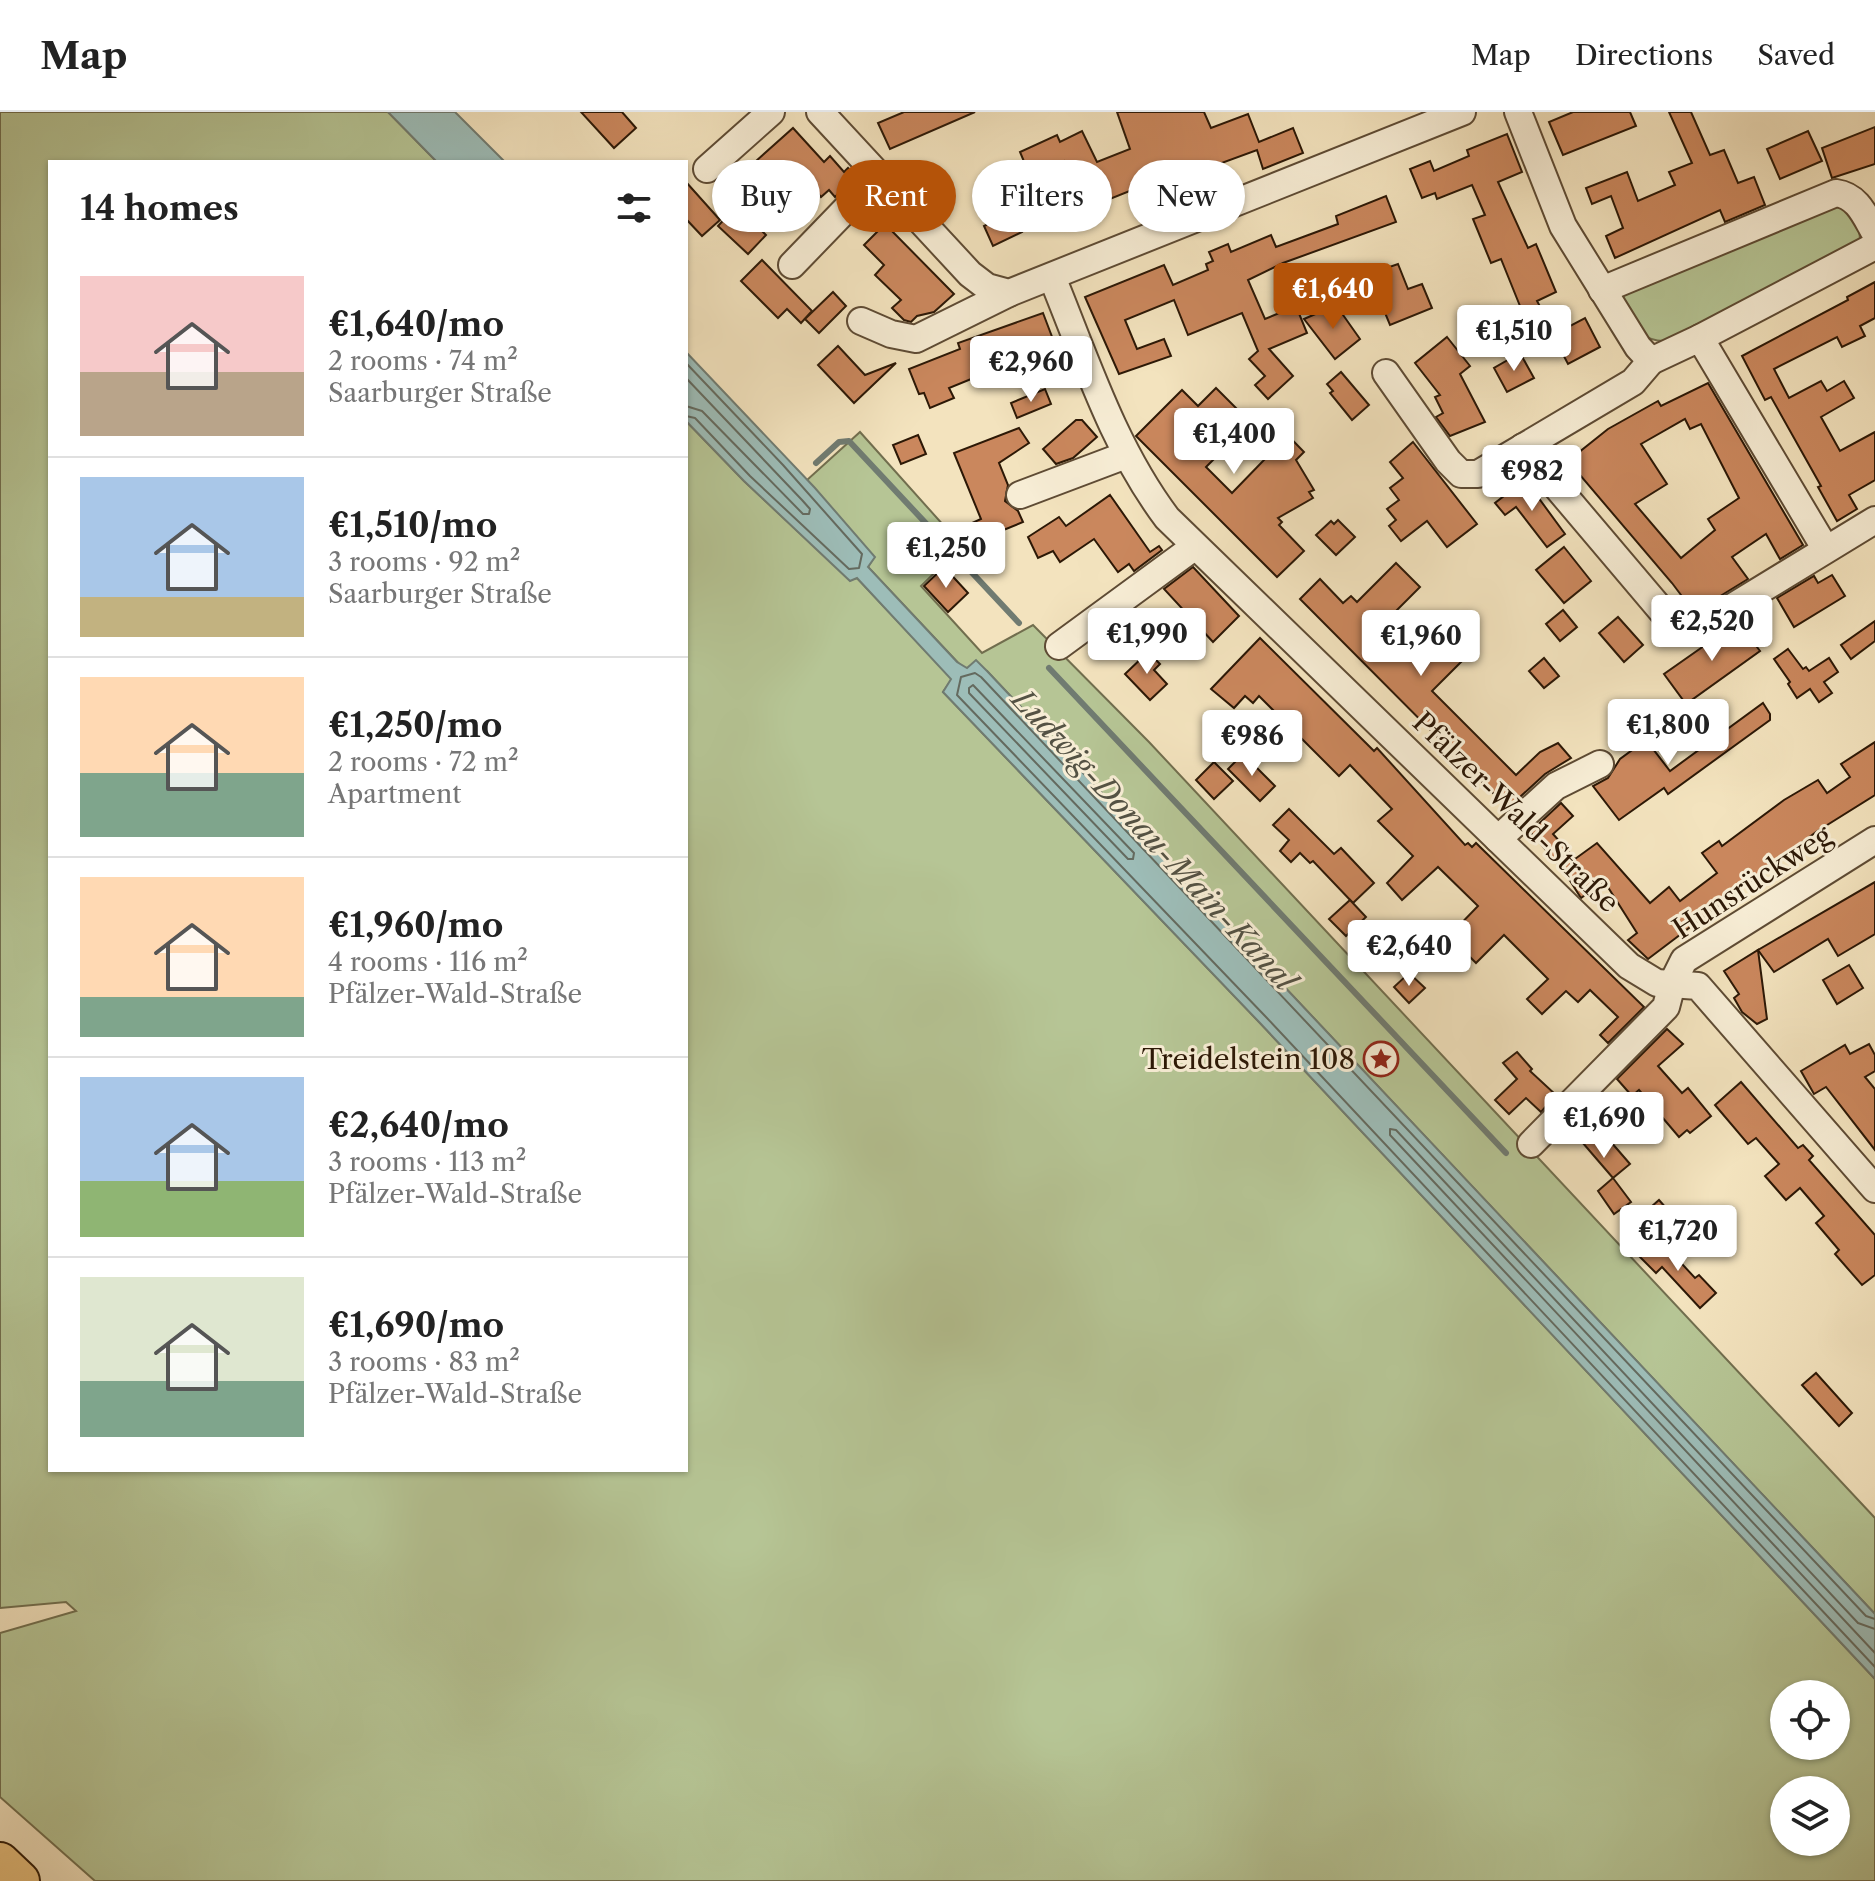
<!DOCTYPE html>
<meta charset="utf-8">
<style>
:root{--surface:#fff;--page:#f6f6f6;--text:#222;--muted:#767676;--line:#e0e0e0;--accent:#b45309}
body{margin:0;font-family:"Libre Caslon Text",serif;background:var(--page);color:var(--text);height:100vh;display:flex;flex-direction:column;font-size:30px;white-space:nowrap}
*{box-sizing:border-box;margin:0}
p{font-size:26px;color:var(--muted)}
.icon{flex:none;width:44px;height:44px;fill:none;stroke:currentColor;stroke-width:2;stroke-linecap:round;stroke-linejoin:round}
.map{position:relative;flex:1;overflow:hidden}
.drawer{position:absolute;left:48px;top:48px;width:640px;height:1312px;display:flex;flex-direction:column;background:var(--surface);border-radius:0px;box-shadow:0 2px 6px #0004}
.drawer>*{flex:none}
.hud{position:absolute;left:712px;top:48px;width:760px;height:72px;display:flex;gap:16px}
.fabs{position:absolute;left:1770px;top:1568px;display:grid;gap:16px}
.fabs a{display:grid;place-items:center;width:80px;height:80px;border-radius:50%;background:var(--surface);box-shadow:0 2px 6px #0004;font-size:40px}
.price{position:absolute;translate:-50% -68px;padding:0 18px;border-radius:8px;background:#fff;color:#222;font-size:26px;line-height:52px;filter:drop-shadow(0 2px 4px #0008)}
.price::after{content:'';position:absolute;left:50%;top:48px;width:24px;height:18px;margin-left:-12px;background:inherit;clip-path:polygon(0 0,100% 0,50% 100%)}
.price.selected{background:var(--accent);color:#fff}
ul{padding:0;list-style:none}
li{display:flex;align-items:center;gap:24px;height:200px;padding:0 32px}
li+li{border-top:2px solid var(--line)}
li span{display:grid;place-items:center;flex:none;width:224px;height:160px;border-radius:0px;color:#555}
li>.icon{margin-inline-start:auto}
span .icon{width:96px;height:96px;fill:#fffc;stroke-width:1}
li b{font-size:34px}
h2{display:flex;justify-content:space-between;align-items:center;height:96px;padding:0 32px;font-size:34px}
.chip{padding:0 28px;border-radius:36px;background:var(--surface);box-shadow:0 2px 6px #0004;font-size:28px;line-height:72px}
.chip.selected{background:var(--accent);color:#fff}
header{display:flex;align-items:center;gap:48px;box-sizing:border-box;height:112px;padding:0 40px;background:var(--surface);border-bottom:2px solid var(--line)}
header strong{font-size:38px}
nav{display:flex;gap:44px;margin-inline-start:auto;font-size:28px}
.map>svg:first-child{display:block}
.green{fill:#b6c595;stroke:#716e4e;stroke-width:2;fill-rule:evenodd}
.water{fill:#9dbdb8;stroke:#707b71;stroke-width:2}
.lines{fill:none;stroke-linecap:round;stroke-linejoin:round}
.shore{stroke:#646a5f;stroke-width:2}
.stream{stroke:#707b71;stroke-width:6}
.building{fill:#ca875d;stroke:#2c1806;stroke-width:2;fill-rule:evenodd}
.minor-casing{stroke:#5e4b34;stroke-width:30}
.highway-casing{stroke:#2c1806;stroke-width:42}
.minor{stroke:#f7edd5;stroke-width:26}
.highway{stroke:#eac27f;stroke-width:38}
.labels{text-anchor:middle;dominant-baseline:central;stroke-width:6;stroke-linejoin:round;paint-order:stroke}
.street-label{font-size:28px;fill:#2c1806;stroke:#f7edd5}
.poi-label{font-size:28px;fill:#2c1806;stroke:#f7edd5;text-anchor:end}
.water-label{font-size:30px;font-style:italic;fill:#545244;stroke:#f7edd5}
</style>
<header>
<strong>Map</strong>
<nav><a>Map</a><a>Directions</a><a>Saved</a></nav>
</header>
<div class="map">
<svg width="1875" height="1769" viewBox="0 0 1875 1769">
<rect width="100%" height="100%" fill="#f3e3be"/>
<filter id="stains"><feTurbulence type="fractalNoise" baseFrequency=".0025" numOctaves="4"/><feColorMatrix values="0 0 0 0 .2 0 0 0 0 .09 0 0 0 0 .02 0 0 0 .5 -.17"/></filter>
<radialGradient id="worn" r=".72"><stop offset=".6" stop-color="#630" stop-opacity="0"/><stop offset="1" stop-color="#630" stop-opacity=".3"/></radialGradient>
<g class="green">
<path d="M0 0H388L437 50H50V1358H686V309L744 369 850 468 857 466 952 567 943 580 1260 911 1875 1567V1769H95L0 1685V1521L76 1499 66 1490 0 1496ZM1784 1582H1836V1634H1784ZM1784 1678H1836V1730H1784Z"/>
<path d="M1827 92 1847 94 1859 117 1860 127 1854 135 1665 229C1641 230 1633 211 1620 193L1621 182Z"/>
<polygon points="860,320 962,434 921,474 982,541 1033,513 1149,630 1875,1406 1875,1502 987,559 963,556 868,455 874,445 807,368"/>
</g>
<g class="water">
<polygon points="388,0 455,0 505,50 437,50"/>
<polygon points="686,240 815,376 875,445 868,455 957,550 967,556 976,548 987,559 1875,1502 1875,1567 1260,911 943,580 951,567 857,466 850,469 744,369 686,309"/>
</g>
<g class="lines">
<g class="shore">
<polyline points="686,251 783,353 862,442 859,456 849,457 750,364 695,306 686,304"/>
<polyline points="686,266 802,388 810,397 809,402 803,402 702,299 686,294"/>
<polygon points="973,573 1134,741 1133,747 1128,747 969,581 969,576"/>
<polyline points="1875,1507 1866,1504 981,565 975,561 961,565 957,583 1266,905 1875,1555"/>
<polyline points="1875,1517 1858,1511 1396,1018 1390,1017 1390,1023 1875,1541"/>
</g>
<g class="stream">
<polyline points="816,351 839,330 849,329 1019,511"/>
<polyline points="1049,556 1506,1041"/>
</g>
</g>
<g class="building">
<polygon points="581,0 622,0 636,16 614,36"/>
<polygon points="904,0 975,0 890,37 878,11"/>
<polygon points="1117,0 1204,0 1211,16 1248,2 1259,30 1293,16 1303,41 1263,57 1257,38 1175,68 1183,83 1154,97 1142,74 1075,101 1068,84 1076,81 1064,49 1030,64 1020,40 1057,23 1060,30 1082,19 1097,50 1130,37"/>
<polygon points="1573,0 1630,0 1636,14 1563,43 1549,10"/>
<polygon points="1669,0 1691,0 1710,43 1724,38 1738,71 1754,65 1765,93 1725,110 1720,98 1615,146 1606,124 1623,116 1611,84 1592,92 1586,76 1627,60 1638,89 1675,73 1669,60 1692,51"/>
<polygon points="1875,15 1875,52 1832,66 1822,36"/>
<polygon points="793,16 824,50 830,44 844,60 848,56 856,64 835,85 829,78 821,85 804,65 796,72 778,52 757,70 746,58"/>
<polygon points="1808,19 1822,49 1780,67 1767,37"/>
<polygon points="1507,22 1522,60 1498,70 1528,136 1536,132 1556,180 1537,189 1555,222 1585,206 1600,235 1568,252 1555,227 1531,240 1513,204 1522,199 1501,147 1491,151 1473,107 1485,103 1472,73 1437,87 1435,81 1422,86 1410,57 1430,49 1434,59 1469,44 1467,38"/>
<polygon points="686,70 720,108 702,124 686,107"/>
<polygon points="749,81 768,99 755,112 766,123 748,142 718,114"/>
<polygon points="1386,84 1396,110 1283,151 1248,168 1265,207 1296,194 1307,221 1269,237 1293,264 1268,287 1255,273 1265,264 1249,247 1258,239 1242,201 1188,223 1174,188 1125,208 1137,237 1164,227 1171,244 1119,262 1085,185 1164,153 1173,173 1208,158 1206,152 1213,149 1209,140 1228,132 1231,140 1271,123 1276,135 1338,112 1336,104"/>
<polygon points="1061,91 1068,107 1053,114 1046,97"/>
<polygon points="1013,100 1022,120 993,134 984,114"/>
<polygon points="885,112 954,182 934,200 917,204 911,210 904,208 892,196 901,188 875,163 884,153 864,133"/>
<polygon points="762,148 812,199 801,211 787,197 778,206 741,169"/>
<polygon points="1398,152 1408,177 1422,172 1432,196 1390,213 1369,162"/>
<polygon points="1875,170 1875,206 1860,214 1865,224 1842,235 1837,225 1774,257 1789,286 1821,269 1827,279 1844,269 1854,286 1821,305 1840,339 1875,320 1875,368 1849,383 1857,397 1837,409 1818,375 1821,374 1771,285 1765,288 1742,244 1848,188 1847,185"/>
<polygon points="833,180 846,194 819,221 805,207"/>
<polygon points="1336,193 1360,227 1335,247 1304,207"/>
<polygon points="1043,201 1057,238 1022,252 1020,247 949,276 954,286 930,296 924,281 919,282 909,257 960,237 958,231"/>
<polygon points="1447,225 1470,254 1460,262 1485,310 1450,324 1436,305 1443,301 1435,285 1440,283 1415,251"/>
<polygon points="838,234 865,263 896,251 854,291 818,253"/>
<polygon points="1520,241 1534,266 1507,280 1494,256"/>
<polygon points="1341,260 1369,293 1352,308 1330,281 1333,279 1327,272"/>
<path d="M1708 271 1803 433 1780 447 1766 422 1732 445 1748 467 1691 502 1684 493 1687 491 1672 471 1568 349 1608 317 1658 289 1661 294ZM1685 307 1690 317 1701 312 1739 386 1708 407 1715 418 1681 446 1635 392 1667 372 1641 332Z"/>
<polygon points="1216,276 1236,296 1198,334 1213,348 1206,355 1232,381 1264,348 1254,338 1265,326 1258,320 1271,306 1304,340 1296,348 1314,378 1309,380 1313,386 1278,406 1282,410 1279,413 1304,439 1277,465 1136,324 1182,278 1198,294"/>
<polygon points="1045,277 1051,292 1017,306 1011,291"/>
<polygon points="1076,308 1082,308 1097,325 1073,346 1056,352 1043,337"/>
<polygon points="1019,316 1029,331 999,351 1008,373 1005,389 1018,399 1023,410 979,428 972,411 981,407 954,341"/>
<polygon points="918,323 926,342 901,352 893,333"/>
<polygon points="1413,330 1477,412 1447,435 1427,409 1401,429 1389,414 1396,408 1387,397 1399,388 1390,376 1403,366 1390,350"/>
<polygon points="1522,370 1533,383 1535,381 1565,422 1547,435 1516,395 1505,403 1495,391"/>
<polygon points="1110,383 1150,440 1159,434 1162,438 1134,459 1129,452 1118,460 1094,427 1060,450 1053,439 1038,446 1028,425 1059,405 1066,414"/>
<polygon points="1338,408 1355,425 1336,443 1316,423 1331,409 1334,412"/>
<polygon points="1564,435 1591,469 1564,491 1536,458"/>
<polygon points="1396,451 1420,475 1385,510 1396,521 1393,525 1417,548 1444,521 1448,526 1453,521 1467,544 1432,579 1516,663 1540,640 1558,631 1571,646 1545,662 1508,696 1300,487 1320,467 1343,491 1351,484 1357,490"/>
<polygon points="944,455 968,481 948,500 924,474"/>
<polygon points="1193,455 1239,504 1213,530 1164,477"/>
<polygon points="1832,463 1845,484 1794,515 1777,486 1814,464 1818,471"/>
<polygon points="1563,498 1577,515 1560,529 1546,512"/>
<polygon points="1618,505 1643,533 1624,550 1599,521"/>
<polygon points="1875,509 1875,529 1851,547 1841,533"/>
<polygon points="1738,510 1760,539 1686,592 1664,562"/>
<polygon points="1260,526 1374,639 1377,636 1465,733 1468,731 1472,735 1476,731 1644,895 1608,931 1600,923 1618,905 1590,878 1578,890 1566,879 1542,902 1527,887 1548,867 1504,823 1476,851 1449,824 1478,794 1438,755 1402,788 1387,771 1413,744 1378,709 1392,697 1350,653 1339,664 1259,584 1253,591 1245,584 1234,596 1211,577"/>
<polygon points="1788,537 1803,557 1806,555 1809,559 1829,546 1838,560 1824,570 1832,581 1819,590 1810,577 1797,586 1788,572 1790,570 1774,547"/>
<polygon points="1148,540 1160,552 1154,558 1167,572 1150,588 1125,562"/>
<polygon points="1544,546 1559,564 1544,576 1529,559"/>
<polygon points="1763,591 1770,602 1770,608 1668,682 1664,676 1619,708 1593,674 1608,666 1620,647 1646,628 1670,659"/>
<polygon points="1875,630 1875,683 1816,720 1648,847 1628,828 1637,821 1604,769 1581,786 1562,756 1530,720 1561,691 1573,704 1553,722 1575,747 1597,731 1650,791 1669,775 1680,789 1717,761 1702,741 1719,729 1722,734 1784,688 1818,668 1827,681 1850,665 1841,652"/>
<polygon points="1243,642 1275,674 1260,689 1228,657"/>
<polygon points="1214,650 1233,669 1214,687 1196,668"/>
<polygon points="1289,697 1334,742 1341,736 1374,771 1353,791 1313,749 1310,751 1300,741 1291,750 1280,739 1289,728 1273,713"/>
<polygon points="1875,770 1875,822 1838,844 1828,827 1774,860 1758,838"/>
<polygon points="1350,788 1366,805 1346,824 1329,807"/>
<polygon points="1758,838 1767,907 1757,912 1742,900 1734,886 1739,882 1724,859"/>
<polygon points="1849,853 1863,876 1837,892 1823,868"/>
<polygon points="1409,861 1425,876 1409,891 1394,875"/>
<polygon points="1667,917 1683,932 1658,954 1682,981 1688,976 1711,1004 1690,1021 1687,1018 1679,1025 1639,978 1632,984 1617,967"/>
<polygon points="1869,932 1875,943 1875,959 1865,965 1875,977 1875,1038 1826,975 1814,982 1801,959 1845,933 1850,942"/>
<polygon points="1517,940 1532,957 1530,959 1556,983 1541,1000 1526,986 1509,1002 1495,988 1517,967 1503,951"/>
<polygon points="1741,970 1798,1036 1803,1033 1813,1044 1809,1048 1875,1123 1875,1163 1862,1173 1835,1142 1839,1138 1816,1111 1824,1104 1800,1076 1786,1088 1765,1064 1779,1052 1756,1026 1748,1032 1715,993"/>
<polygon points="1585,1000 1630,1052 1613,1066 1631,1090 1614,1102 1598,1079 1613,1066 1570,1016"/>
<polygon points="1659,1088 1681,1113 1665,1127 1643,1102"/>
<polygon points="1659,1127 1695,1166 1699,1163 1716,1181 1700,1196 1662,1155 1656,1161 1640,1145"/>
<polygon points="1816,1261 1852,1301 1839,1314 1802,1273"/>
</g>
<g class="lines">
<g class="minor-casing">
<g id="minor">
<polyline points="820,0 970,162 987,175 1009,181 1462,0"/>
<polyline points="1518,0 1563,114 1638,235 1651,249 1700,226 1825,436"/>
<polyline points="707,57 771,0"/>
<polyline points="792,153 878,64"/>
<path d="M1052 165C1086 248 1113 334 1167 406L1629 854 1657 871 1698 874 1875 1077"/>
<path d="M1602 178 1836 81C1858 84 1865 104 1875 121"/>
<polyline points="861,209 891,222 916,227 1009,181"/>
<polyline points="1700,226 1875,134"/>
<polyline points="1386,261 1448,349 1461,362 1478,362 1633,270 1651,249"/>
<polyline points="1523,335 1678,518 1693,519 1875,408"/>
<polyline points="1020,383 1126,343"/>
<polyline points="1059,534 1194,435"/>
<polyline points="1498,727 1556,674 1600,652"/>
<polyline points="1531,1032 1666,895 1672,872 1684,848 1875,728"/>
</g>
</g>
<g class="highway-casing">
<polyline id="highway" points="0,1750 20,1769"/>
</g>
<use href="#minor" class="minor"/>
<use href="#highway" class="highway"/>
</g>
<defs>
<g id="sight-ring" transform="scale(1.8)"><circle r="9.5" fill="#f7edd5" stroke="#8f2418" stroke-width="1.5"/><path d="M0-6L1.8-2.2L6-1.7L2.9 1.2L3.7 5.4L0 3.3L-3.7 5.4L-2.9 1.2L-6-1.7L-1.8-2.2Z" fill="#8f2418"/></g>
</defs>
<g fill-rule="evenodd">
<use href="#sight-ring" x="1381" y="947"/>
</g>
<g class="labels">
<g class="street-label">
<text transform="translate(1516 700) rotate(44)">Pfälzer-Wald-Straße</text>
<text transform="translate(1752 770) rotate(-33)">Hunsrückweg</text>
</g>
<g class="poi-label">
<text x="1355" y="947">Treidelstein 108</text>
</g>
<g class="water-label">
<text transform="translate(1154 728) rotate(47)">Ludwig-Donau-Main-Kanal</text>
</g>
</g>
<rect width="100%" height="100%" filter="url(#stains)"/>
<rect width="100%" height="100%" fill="url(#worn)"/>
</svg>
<div class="fabs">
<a><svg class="icon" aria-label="locate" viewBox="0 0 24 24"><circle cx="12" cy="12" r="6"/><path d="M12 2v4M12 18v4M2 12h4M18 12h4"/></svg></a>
<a><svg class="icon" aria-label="layers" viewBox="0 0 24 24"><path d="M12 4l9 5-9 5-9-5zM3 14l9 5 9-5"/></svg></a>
</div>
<b class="price selected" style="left:1333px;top:219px">€1,640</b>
<b class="price" style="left:1514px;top:261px">€1,510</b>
<b class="price" style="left:1031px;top:292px">€2,960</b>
<b class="price" style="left:1234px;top:364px">€1,400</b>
<b class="price" style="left:1532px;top:401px">€982</b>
<b class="price" style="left:946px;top:478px">€1,250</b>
<b class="price" style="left:1712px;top:551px">€2,520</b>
<b class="price" style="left:1147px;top:564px">€1,990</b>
<b class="price" style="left:1421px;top:566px">€1,960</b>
<b class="price" style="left:1668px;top:655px">€1,800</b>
<b class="price" style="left:1252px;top:666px">€986</b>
<b class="price" style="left:1409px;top:876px">€2,640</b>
<b class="price" style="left:1604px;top:1048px">€1,690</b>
<b class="price" style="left:1678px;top:1161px">€1,720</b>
<div class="hud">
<a class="chip">Buy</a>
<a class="chip selected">Rent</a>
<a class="chip">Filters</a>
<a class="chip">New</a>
</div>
<section class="drawer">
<h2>14 homes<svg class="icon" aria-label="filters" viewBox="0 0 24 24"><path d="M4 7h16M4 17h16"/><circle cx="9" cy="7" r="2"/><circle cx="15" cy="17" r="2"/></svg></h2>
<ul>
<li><span style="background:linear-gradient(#f6c9c9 60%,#b9a48a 0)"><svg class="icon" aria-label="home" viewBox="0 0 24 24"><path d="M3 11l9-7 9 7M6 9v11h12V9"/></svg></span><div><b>€1,640/mo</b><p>2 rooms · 74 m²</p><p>Saarburger Straße</p></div></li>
<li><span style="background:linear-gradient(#a9c7e8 75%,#c2b280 0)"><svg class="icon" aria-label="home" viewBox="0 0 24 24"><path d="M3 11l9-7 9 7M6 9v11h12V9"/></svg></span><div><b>€1,510/mo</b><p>3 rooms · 92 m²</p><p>Saarburger Straße</p></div></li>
<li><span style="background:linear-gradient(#ffd9b3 60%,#7fa58c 0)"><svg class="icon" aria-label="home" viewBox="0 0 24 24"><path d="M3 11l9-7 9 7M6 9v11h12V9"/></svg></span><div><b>€1,250/mo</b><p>2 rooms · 72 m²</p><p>Apartment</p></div></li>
<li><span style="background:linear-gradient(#ffd9b3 75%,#7fa58c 0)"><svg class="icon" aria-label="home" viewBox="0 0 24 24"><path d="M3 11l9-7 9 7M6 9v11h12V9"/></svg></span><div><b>€1,960/mo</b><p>4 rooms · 116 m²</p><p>Pfälzer-Wald-Straße</p></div></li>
<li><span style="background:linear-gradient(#a9c7e8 65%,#8fb573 0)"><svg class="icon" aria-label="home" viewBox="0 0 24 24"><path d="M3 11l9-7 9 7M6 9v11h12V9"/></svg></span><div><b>€2,640/mo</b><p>3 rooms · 113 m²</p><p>Pfälzer-Wald-Straße</p></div></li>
<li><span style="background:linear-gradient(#dfe7d0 65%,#7fa58c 0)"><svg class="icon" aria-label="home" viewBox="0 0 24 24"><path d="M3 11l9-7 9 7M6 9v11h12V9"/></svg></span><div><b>€1,690/mo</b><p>3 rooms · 83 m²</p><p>Pfälzer-Wald-Straße</p></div></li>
</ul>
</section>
</div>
